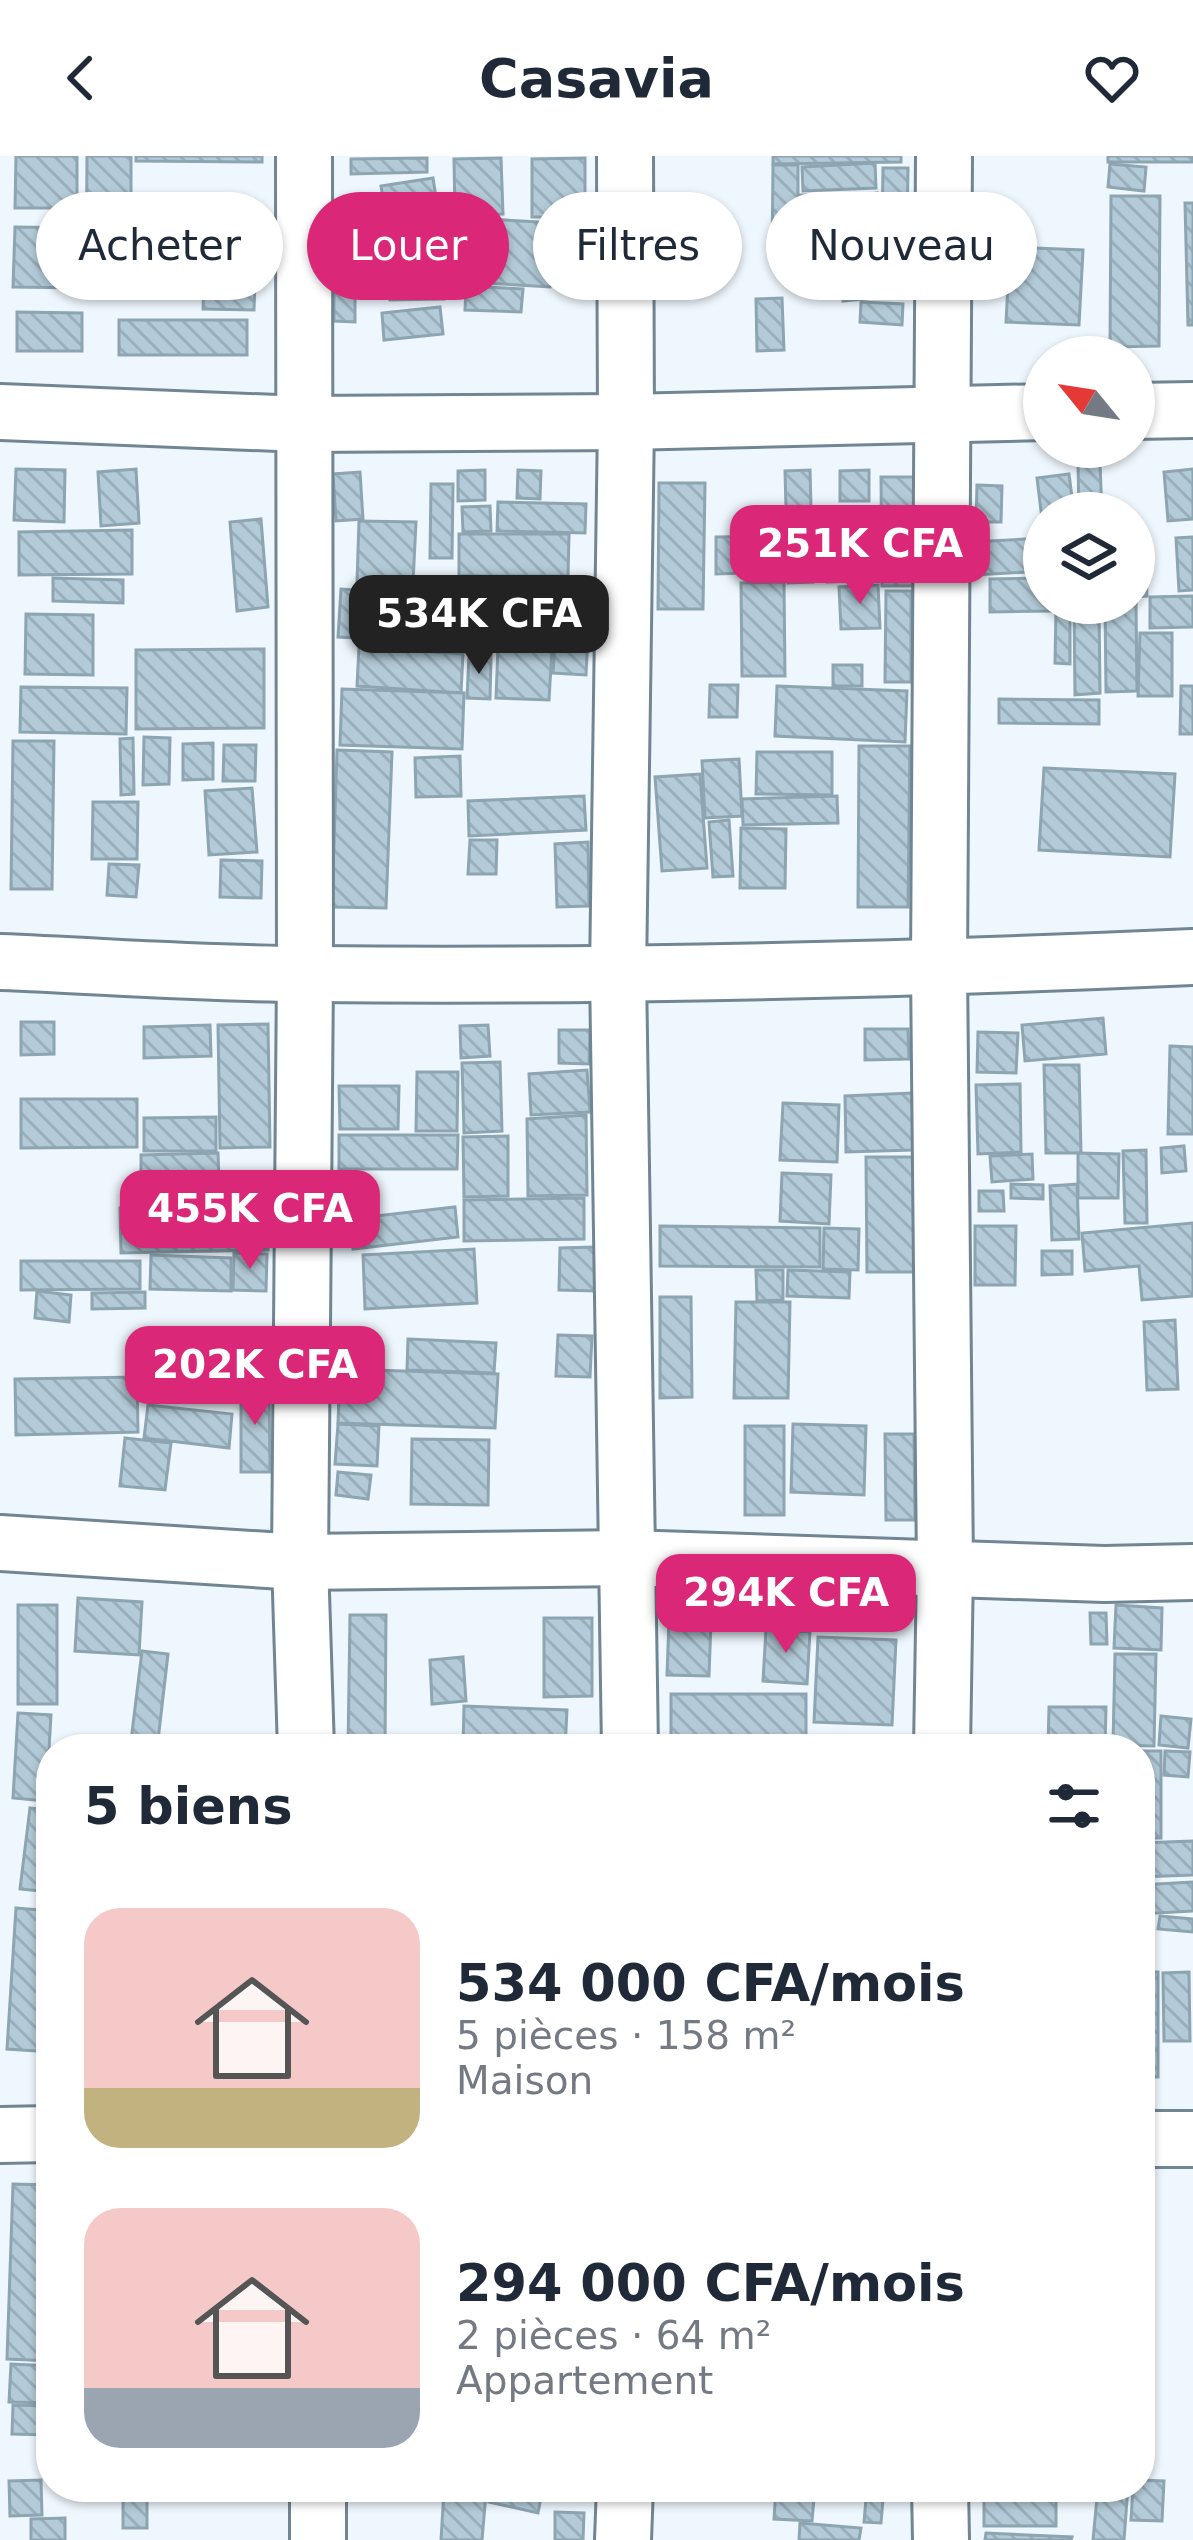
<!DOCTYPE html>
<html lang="fr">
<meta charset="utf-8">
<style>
:root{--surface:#fff;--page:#f2f2f3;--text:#1f2937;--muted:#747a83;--accent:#db2777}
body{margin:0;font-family:"DejaVu Sans",sans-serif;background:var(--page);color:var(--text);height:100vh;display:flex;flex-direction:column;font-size:45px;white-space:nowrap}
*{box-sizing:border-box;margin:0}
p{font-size:39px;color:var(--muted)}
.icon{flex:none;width:66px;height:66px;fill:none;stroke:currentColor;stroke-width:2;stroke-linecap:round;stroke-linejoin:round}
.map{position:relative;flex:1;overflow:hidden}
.side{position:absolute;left:36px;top:1578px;width:1119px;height:768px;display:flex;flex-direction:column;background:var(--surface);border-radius:48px;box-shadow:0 3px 9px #0004}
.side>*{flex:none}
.guide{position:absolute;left:36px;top:36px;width:1122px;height:108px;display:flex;gap:24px}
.needle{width:78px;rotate:300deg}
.controls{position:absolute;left:1023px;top:180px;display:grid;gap:24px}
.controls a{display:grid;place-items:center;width:132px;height:132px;border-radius:50%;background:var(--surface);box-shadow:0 3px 9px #0004;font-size:60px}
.price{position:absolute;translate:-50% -102px;padding:0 27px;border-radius:24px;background:var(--accent);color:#fff;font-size:39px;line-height:78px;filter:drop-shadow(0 3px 6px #0008)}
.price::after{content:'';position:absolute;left:50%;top:72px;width:36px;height:27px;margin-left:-18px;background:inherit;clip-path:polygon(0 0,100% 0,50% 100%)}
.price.selected{background:#222;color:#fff}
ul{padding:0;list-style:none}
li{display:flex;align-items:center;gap:36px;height:300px;padding:0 48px}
li span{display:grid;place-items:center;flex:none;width:336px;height:240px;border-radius:36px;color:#555}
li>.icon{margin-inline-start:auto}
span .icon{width:144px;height:144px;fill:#fffc;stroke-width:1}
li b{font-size:51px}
h2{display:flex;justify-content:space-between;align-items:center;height:144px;padding:0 48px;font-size:51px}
.pill{padding:0 42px;border-radius:54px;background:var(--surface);box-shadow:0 3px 9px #0004;font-size:42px;line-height:108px}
.pill.selected{background:var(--accent);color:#fff}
header{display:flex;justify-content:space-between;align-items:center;height:156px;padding:0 48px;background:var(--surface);font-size:54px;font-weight:700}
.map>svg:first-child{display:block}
.building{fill:url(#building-back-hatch);stroke:#8da4b1;stroke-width:3}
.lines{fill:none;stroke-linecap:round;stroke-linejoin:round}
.minor-casing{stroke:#708692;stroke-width:60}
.minor{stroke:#fff;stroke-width:54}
</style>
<header><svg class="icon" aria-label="back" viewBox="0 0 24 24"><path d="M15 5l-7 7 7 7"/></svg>Casavia<svg class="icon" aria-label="heart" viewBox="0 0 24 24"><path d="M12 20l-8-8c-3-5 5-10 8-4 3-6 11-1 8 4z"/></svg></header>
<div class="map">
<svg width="1193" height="2384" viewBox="0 0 1193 2384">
<defs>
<pattern id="building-back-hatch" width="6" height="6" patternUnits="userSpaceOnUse" patternTransform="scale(3)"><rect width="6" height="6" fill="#b3cbd8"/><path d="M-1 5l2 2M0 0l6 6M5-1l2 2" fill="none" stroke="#9aaeba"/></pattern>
</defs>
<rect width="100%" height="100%" fill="#eef7fd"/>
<g class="building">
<polygon points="16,0 77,0 77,52 15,52"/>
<polygon points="87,0 131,0 131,136 86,137"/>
<polygon points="136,0 262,0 262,6 136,5"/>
<polygon points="773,0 901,0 901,6 773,8"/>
<rect x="1108" y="0" width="85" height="6"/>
<polygon points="427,2 427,16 351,18 351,3"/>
<polygon points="501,2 503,58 455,59 454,3"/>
<polygon points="585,2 585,61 532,61 532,3"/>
<polygon points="875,7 876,32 803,35 802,11"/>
<polygon points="1110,8 1146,11 1144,35 1108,31"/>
<polygon points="773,9 798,9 798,39 822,39 822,105 772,105"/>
<polygon points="883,12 908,12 907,69 882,69"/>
<polygon points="433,22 439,61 387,68 381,30"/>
<polygon points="877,37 881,64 844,69 841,42"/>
<polygon points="1111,40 1160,40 1159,190 1110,191"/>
<polygon points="1185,47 1193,47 1193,169 1188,169"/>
<rect x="333" y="48" width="39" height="52"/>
<polygon points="472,62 555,67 550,131 468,126"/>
<polygon points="15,71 85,72 84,132 13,131"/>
<polygon points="422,71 423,88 389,92 388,75"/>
<polygon points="868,73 869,95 844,98 842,75"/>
<polygon points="254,88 254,119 133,121 133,89"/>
<polygon points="1010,91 1083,94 1079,169 1006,166"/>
<polygon points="443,98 444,143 390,144 389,99"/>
<polygon points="902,100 903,141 883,142 881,101"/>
<polygon points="659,103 683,103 682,133 659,134"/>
<polygon points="874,104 876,142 843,145 841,107"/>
<polygon points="334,109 359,109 359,133 335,133"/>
<polygon points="204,125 255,125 254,154 203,153"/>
<polygon points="466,130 523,133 521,156 465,154"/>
<polygon points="334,137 355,138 355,166 334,165"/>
<polygon points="782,142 784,194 757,195 756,143"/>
<polygon points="861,146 903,148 902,169 860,166"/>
<polygon points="440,151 443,178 384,184 382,157"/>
<polygon points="17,156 82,157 82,195 17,195"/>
<rect x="119" y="164" width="128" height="35"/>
<polygon points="1078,308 1100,308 1102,357 1079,357"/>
<polygon points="16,313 65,314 64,366 14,364"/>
<polygon points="136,313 139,367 101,370 98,316"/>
<polygon points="1193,313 1193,363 1168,365 1164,316"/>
<polygon points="485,314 485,344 458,345 458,315"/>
<polygon points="518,314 541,315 540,343 517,342"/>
<polygon points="810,314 813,426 788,427 785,315"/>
<polygon points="869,314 869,345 840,345 840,315"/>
<polygon points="360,316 363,363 336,365 333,318"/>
<polygon points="1069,318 1074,357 1044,357 1042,363 1037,322"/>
<polygon points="881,321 918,321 920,430 882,430"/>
<polygon points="659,327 705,327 703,453 658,453"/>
<polygon points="431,328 453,328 452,402 430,402"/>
<polygon points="977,329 1002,330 1001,366 976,366"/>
<polygon points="498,346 586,348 585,377 497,375"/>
<polygon points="490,350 491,375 463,376 462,351"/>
<polygon points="828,352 828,382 814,381 814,353"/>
<polygon points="261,363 268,451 237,455 230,366"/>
<polygon points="359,365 416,366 413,427 357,426"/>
<polygon points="863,365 880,366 878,423 861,423"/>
<polygon points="132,374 132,418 19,419 19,376"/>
<polygon points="1147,377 1149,410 1134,411 1134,378"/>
<polygon points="459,378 569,378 568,420 459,420"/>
<polygon points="778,380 778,416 716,418 716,381"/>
<polygon points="1193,381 1193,434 1179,435 1176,382"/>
<polygon points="1044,382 1044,415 975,419 974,386"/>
<polygon points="856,397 857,425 827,426 825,398"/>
<polygon points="1134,413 1146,413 1147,440 1134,441"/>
<polygon points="459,420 510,421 510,486 460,487"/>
<polygon points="53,422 123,424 123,447 53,445"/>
<polygon points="1044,422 1044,447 1051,447 1052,455 990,456 990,423"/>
<polygon points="553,423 554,448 515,448 514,424"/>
<polygon points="784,426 785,520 742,520 741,427"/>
<polygon points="878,429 880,472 841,473 839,431"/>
<polygon points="341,433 379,436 377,483 338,481"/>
<polygon points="426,435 455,437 453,467 425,466"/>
<polygon points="886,435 911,435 911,526 885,526"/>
<polygon points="558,437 590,439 586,519 553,517"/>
<polygon points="1193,440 1193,471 1150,472 1150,441"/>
<polygon points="1136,445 1137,535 1106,536 1105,447"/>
<polygon points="1074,447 1099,447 1100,537 1075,539"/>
<polygon points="1056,450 1070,451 1070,508 1055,507"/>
<polygon points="26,458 93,459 93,519 25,518"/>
<polygon points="1140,477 1172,477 1172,540 1138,540"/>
<polygon points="498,490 552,492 549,544 496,542"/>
<polygon points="359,491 463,498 461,537 357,530"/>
<polygon points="264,493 264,572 136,573 136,494"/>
<polygon points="469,499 491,500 490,543 467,542"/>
<rect x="833" y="509" width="29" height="21"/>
<polygon points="710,529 738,529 737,561 709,561"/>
<polygon points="777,530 907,535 905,586 775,580"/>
<polygon points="1181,530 1193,530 1193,578 1180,578"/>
<polygon points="21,531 127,532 126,578 20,576"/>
<polygon points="342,533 464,537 462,593 340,589"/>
<polygon points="999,543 1099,544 1099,568 999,567"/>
<polygon points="144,581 170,582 169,628 143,629"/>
<polygon points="133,582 134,638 121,639 120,583"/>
<polygon points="13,585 54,585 52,733 11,733"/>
<polygon points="213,587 213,623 183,624 183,588"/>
<polygon points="224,589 256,589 255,625 223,625"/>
<polygon points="859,590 910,590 908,751 858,751"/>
<polygon points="337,594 392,596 386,752 332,751"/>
<polygon points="757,596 832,596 832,639 756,638"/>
<polygon points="460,600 461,640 416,641 415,602"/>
<polygon points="739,603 742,660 705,662 702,605"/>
<polygon points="1044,612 1175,618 1170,701 1039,694"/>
<polygon points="700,618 707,712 662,715 655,621"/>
<polygon points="252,632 257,696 209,699 205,635"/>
<polygon points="584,640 586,674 469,680 468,645"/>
<polygon points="837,640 838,667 743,669 742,643"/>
<polygon points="93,646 138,646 137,703 92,703"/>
<polygon points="729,664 733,720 713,721 709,666"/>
<polygon points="741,672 786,673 785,732 740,732"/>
<polygon points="470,684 497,684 496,718 468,718"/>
<polygon points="588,686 589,750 557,751 555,688"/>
<polygon points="221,704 262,705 261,742 220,741"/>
<polygon points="109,708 139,709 136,741 107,739"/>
<polygon points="1103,862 1106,898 1025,905 1022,869"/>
<polygon points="21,866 54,866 54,898 21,899"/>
<polygon points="268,868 270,991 220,992 218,869"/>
<polygon points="210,869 211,900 144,902 144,871"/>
<polygon points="488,869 490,900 461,902 460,870"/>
<polygon points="865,873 908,873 909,903 865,904"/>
<polygon points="559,874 590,874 589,908 559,907"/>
<polygon points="978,876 1018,877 1016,917 977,916"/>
<polygon points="1170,890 1193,891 1193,978 1168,978"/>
<polygon points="500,906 502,975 464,977 462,907"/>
<polygon points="1044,909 1079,909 1081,997 1046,997"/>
<polygon points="587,914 590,956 531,959 529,918"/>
<polygon points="417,916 458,916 457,975 416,975"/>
<polygon points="1020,928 1021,996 978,998 976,929"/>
<polygon points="339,930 399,930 398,973 340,973"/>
<polygon points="912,937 913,994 846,996 845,940"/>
<polygon points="21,943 137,943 137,991 21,992"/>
<polygon points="783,947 839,949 837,1006 780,1004"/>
<polygon points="586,959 587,1039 528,1040 527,963"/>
<polygon points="216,961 216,995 144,995 144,962"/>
<polygon points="339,979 458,979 457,1013 339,1013"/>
<polygon points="508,980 508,1040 464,1041 463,981"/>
<polygon points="1184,990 1186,1015 1162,1017 1161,992"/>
<polygon points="1146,994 1147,1067 1125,1067 1123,995"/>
<polygon points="218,997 219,1023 141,1024 141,999"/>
<polygon points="1078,997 1119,998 1118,1042 1078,1042"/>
<polygon points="1032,998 1033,1023 992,1026 990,1000"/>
<polygon points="866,1001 914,1001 916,1116 867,1116"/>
<polygon points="782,1017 831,1019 829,1068 780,1065"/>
<polygon points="341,1021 371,1023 368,1051 338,1048"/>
<polygon points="1011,1028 1043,1029 1043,1043 1011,1042"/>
<polygon points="1077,1028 1079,1083 1052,1084 1050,1030"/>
<polygon points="979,1035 1003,1035 1004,1055 979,1055"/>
<polygon points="584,1042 584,1083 464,1085 464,1044"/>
<polygon points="268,1049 268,1094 121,1097 120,1052"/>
<polygon points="455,1051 458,1081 353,1093 349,1063"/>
<polygon points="1193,1067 1193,1140 1142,1144 1139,1110 1085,1115 1082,1077"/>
<polygon points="660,1070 820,1072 820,1111 660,1110"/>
<polygon points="975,1070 1016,1070 1015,1129 975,1129"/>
<polygon points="824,1072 859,1073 858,1114 823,1113"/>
<polygon points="595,1091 595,1135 559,1134 560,1092"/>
<polygon points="474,1093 477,1147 365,1153 363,1099"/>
<polygon points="1042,1095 1072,1095 1072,1118 1042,1119"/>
<polygon points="234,1097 267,1098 266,1135 233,1134"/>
<polygon points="151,1099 231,1102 231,1135 150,1133"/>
<polygon points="21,1105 140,1105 140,1133 21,1134"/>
<polygon points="756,1114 783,1114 783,1144 757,1145"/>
<polygon points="788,1114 850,1116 849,1142 787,1140"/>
<polygon points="37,1135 71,1139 69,1166 35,1162"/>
<polygon points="145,1136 145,1152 92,1153 92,1137"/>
<polygon points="660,1141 691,1141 692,1241 660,1242"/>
<polygon points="736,1146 790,1146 788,1242 734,1242"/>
<polygon points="1175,1164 1178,1233 1147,1234 1144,1166"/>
<polygon points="558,1179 592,1180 590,1221 556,1220"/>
<polygon points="408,1183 496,1187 494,1217 407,1214"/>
<polygon points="340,1213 498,1218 495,1272 338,1267"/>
<polygon points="137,1221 138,1276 16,1279 15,1223"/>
<polygon points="269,1226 270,1316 241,1316 241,1227"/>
<polygon points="148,1249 232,1258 229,1292 144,1282"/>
<polygon points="338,1268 379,1270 377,1310 335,1308"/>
<polygon points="793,1268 866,1270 864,1339 791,1336"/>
<rect x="745" y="1270" width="39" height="89"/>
<polygon points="885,1278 914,1278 915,1364 886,1364"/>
<polygon points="125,1282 171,1287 165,1334 120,1330"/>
<polygon points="412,1283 489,1284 488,1349 411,1348"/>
<polygon points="338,1316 371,1319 368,1343 336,1339"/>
<polygon points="78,1442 142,1446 139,1499 75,1495"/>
<rect x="18" y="1449" width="39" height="99"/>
<polygon points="1116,1449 1162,1452 1161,1494 1114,1492"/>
<polygon points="1090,1457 1106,1457 1107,1488 1091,1488"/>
<polygon points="350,1459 386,1459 385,1593 348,1593"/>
<polygon points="544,1462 592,1462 592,1540 544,1541"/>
<polygon points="669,1465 711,1466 709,1520 667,1519"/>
<polygon points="766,1473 810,1476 807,1528 763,1525"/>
<polygon points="818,1481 896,1484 892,1569 814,1566"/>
<polygon points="142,1495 168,1498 157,1593 130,1593"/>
<polygon points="1115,1498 1156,1498 1154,1590 1113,1589"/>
<polygon points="463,1501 466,1545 432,1548 430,1504"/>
<rect x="671" y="1538" width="135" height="44"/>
<polygon points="464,1550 567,1554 565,1593 463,1592"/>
<polygon points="1049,1551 1106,1551 1105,1593 1048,1592"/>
<polygon points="18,1557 51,1559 46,1645 13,1642"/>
<polygon points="1161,1560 1191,1563 1188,1592 1159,1589"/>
<polygon points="797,1584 798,1593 737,1593 737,1587"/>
<rect x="1140" y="1595" width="21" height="87"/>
<polygon points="1165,1595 1190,1596 1188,1621 1164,1619"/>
<polygon points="30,1652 51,1654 51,1736 20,1733"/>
<polygon points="1193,1685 1193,1719 1140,1721 1140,1687"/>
<polygon points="1193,1726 1193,1755 1140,1758 1140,1729"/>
<polygon points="16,1752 51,1755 51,1896 7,1893"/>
<polygon points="1160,1760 1193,1763 1193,1776 1158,1773"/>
<rect x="1140" y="1816" width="18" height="105"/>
<polygon points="1189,1816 1190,1885 1164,1885 1163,1817"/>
<polygon points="13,2028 51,2029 51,2205 7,2203"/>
<polygon points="11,2208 51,2210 51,2247 9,2246"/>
<polygon points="13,2249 51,2250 51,2279 12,2278"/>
<polygon points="41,2324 42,2359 10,2360 9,2325"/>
<polygon points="1140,2324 1164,2325 1162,2365 1131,2364 1133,2331 1140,2331"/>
<rect x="123" y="2331" width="24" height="41"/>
<polygon points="492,2331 543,2331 538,2357 489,2346"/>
<polygon points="776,2331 815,2331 812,2365 774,2363"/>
<polygon points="867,2331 884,2331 881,2367 864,2366"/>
<rect x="984" y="2331" width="72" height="39"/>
<polygon points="1098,2331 1128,2331 1124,2384 1093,2384"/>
<polygon points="444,2334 486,2337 482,2384 441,2384"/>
<polygon points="555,2356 584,2357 583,2384 555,2384"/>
<polygon points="65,2362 65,2384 31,2384 31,2363"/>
<polygon points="800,2367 861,2372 859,2384 799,2384"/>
<polygon points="986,2377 1072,2381 1071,2384 985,2384"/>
</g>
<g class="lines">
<g class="minor-casing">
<g id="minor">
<polyline points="304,0 305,818 300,1406 306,1593"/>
<polyline points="625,0 626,266 618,817 630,1593"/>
<polyline points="1134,255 1193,254"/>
<polyline points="0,256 302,268 626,266 1044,256"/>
<path d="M0 806C103 810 206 818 310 818 604 821 899 814 1193 801"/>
<polyline points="0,1387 300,1406 627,1402 1104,1418 1193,1416"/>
<polyline points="942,1593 945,1412 939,812 944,0"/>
<polyline points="0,1979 51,1978"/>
<polyline points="1140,1983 1193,1983"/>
<polyline points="940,2331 941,2384"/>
<polyline points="318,2384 318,2331"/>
<polyline points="623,2384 625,2331"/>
</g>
</g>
<use href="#minor" class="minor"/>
</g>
</svg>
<div class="controls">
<a><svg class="needle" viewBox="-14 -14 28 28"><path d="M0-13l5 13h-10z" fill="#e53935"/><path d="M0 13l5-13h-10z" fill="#747a83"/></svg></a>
<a><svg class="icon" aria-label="layers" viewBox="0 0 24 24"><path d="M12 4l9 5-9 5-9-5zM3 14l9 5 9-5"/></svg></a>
</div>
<b class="price" style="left:860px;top:451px">251K CFA</b>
<b class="price selected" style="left:479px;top:521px">534K CFA</b>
<b class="price" style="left:250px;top:1116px">455K CFA</b>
<b class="price" style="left:255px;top:1272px">202K CFA</b>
<b class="price" style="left:786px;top:1500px">294K CFA</b>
<div class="guide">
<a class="pill">Acheter</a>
<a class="pill selected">Louer</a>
<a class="pill">Filtres</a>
<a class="pill">Nouveau</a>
</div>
<section class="side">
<h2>5 biens<svg class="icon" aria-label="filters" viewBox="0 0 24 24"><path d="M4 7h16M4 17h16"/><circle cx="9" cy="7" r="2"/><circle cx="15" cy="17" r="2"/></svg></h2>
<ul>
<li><span style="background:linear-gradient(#f6c9c9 75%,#c2b280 0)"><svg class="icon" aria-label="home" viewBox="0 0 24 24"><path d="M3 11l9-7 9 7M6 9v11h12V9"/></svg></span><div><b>534 000 CFA/mois</b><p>5 pièces · 158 m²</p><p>Maison</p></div></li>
<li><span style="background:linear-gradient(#f6c9c9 75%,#9aa5b1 0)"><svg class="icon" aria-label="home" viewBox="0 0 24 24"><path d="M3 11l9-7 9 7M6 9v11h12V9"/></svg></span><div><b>294 000 CFA/mois</b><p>2 pièces · 64 m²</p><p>Appartement</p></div></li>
</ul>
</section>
</div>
